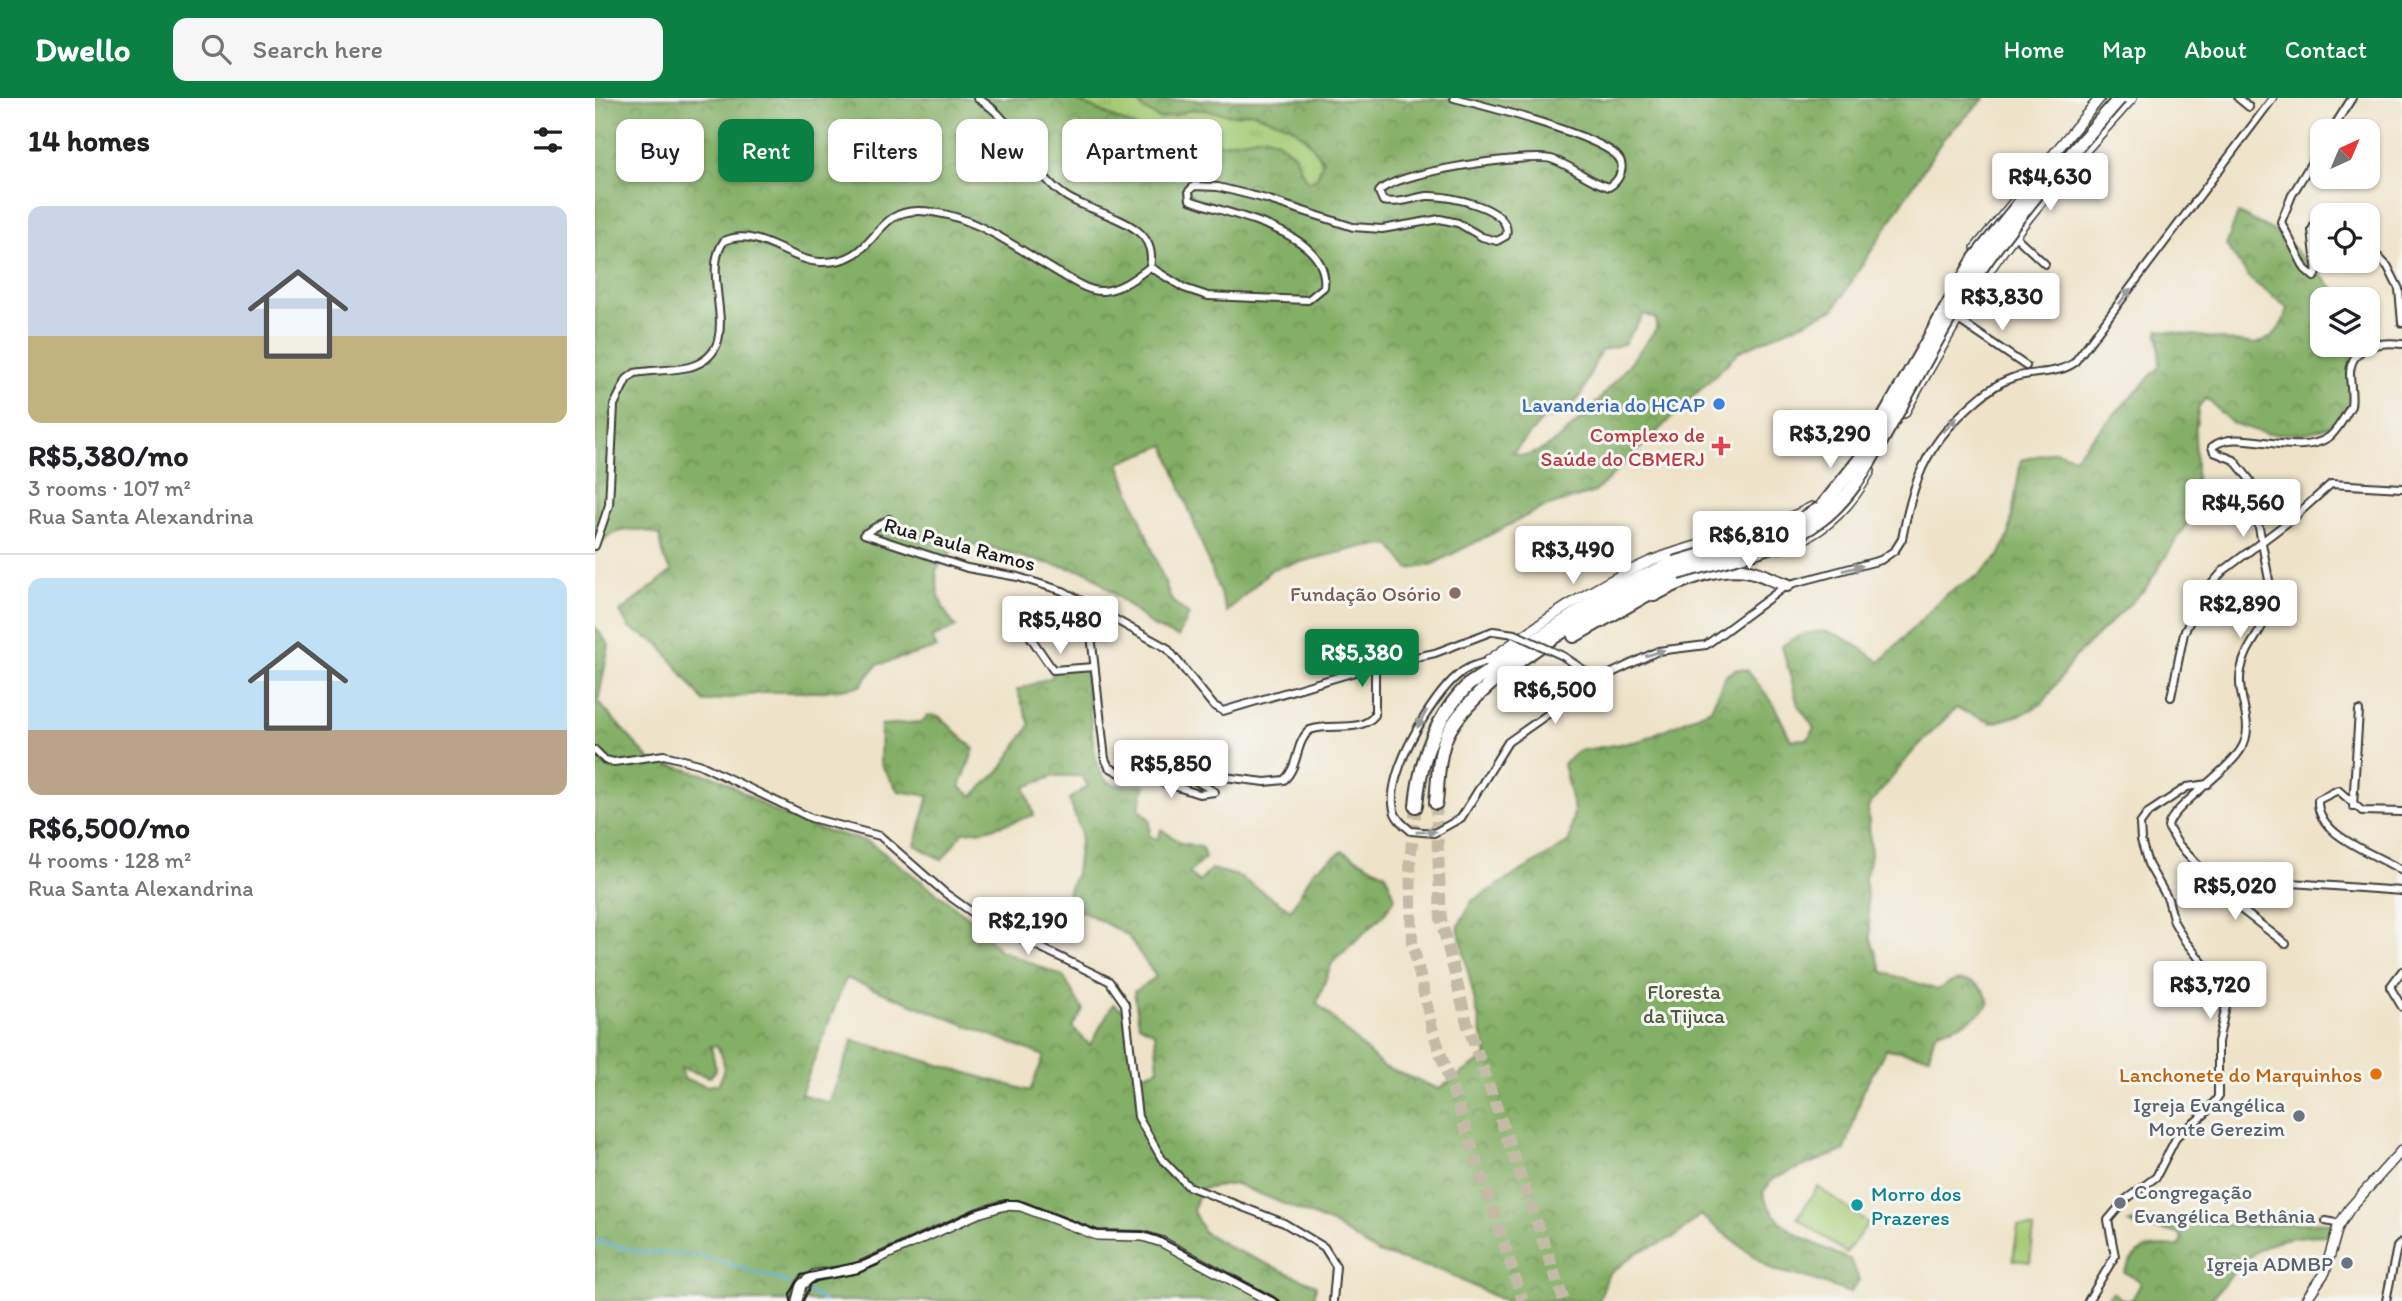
<!DOCTYPE html>
<meta charset="utf-8">
<style>
:root{--surface:#fff;--page:#f6f6f6;--text:#202124;--muted:#757577;--line:#e0e0e0;--accent:#0b8043}
body{margin:0;font-family:Itim,sans-serif;background:var(--page);color:var(--text);height:100vh;display:flex;flex-direction:column;font-size:26px;white-space:nowrap}
*{box-sizing:border-box;margin:0}
p{font-size:23px;color:var(--muted)}
.icon{flex:none;width:38px;height:38px;fill:none;stroke:currentColor;stroke-width:2;stroke-linecap:round;stroke-linejoin:round}
.map{position:relative;flex:1;overflow:hidden}
.side{display:flex;flex-direction:column;background:var(--surface);width:595px}
.side>*{flex:none}
.banner{position:absolute;left:21px;top:21px;width:665px;height:63px;display:flex;gap:14px}
.needle{width:46px;rotate:44deg}
.tools{position:absolute;left:1715px;top:21px;display:grid;gap:14px}
.tools a{display:grid;place-items:center;width:70px;height:70px;border-radius:14px;background:var(--surface);box-shadow:0 2px 5px #0004;font-size:35px}
.price{position:absolute;translate:-50% -60px;padding:0 16px;border-radius:7px;background:#fff;color:#222;font-size:23px;line-height:46px;filter:drop-shadow(0 2px 4px #0008)}
.price::after{content:'';position:absolute;left:50%;top:42px;width:21px;height:16px;margin-left:-10px;background:inherit;clip-path:polygon(0 0,100% 0,50% 100%)}
.price.current{background:var(--accent);color:#fff}
ul{padding:0;list-style:none}
li{display:grid;align-content:center;gap:14px;height:371px;padding:0 28px}
li+li{border-top:2px solid var(--line)}
li span{display:grid;place-items:center;height:217px;border-radius:14px;color:#555}
li>.icon{margin-inline-start:auto}
span .icon{width:126px;height:126px;fill:#fffc;stroke-width:1}
li b{font-size:30px}
h2{display:flex;justify-content:space-between;align-items:center;height:84px;padding:0 28px;font-size:30px}
.tag{padding:0 24px;border-radius:14px;background:var(--surface);box-shadow:0 2px 5px #0004;font-size:24px;line-height:63px}
.tag.current{background:var(--accent);color:#fff}
header{display:flex;align-items:center;gap:42px;box-sizing:border-box;height:98px;padding:0 35px;background:var(--accent);color:#fff}
header strong{font-size:33px}
nav{display:flex;gap:38px;margin-inline-start:auto;font-size:24px}
.search{width:490px;height:63px;background:var(--page);display:flex;align-items:center;gap:18px;box-sizing:border-box;padding:0 24px;border-radius:14px;color:var(--muted);font-size:26px}
main{display:flex;flex:1;min-height:0}
.map>svg:first-child{display:block}
.grass{fill:url(#grass-tufts);stroke:#607448;stroke-width:2}
.forest{fill:url(#forest-crowns);stroke:#506641;stroke-width:2;fill-rule:evenodd}
.park{fill:#a5cb75;stroke:#607448;stroke-width:2}
.lines{fill:none;stroke-linecap:round;stroke-linejoin:round}
.stream{stroke:#59aed5;stroke-width:2.5}
.highway-tunnel{stroke:#c4bba6;stroke-width:12;stroke-dasharray:12 6;stroke-linecap:butt}
.street-casing{stroke:#3c3a36;stroke-width:10}
.secondary-casing{stroke:#3c3a36;stroke-width:12}
.highway-casing{stroke:#3c3a36;stroke-width:16}
.street{stroke:#fff;stroke-width:6}
.secondary{stroke:#fff;stroke-width:9}
.highway{stroke:#fff;stroke-width:12}
.tram{stroke:#1c1c1c;stroke-width:2}
.street-bridge-casing{stroke:#3c3a36;stroke-width:10;stroke-linecap:butt}
.highway-bridge-casing{stroke:#3c3a36;stroke-width:16;stroke-linecap:butt}
.street-bridge{stroke:#fff;stroke-width:6}
.highway-bridge{stroke:#fff;stroke-width:12}
.oneway{fill:#999}
.shop-dot{fill:#3f7fe0;stroke:#f6f6f2;stroke-width:2.5}
.health-dot{fill:#e0444e;stroke:#f6f6f2;stroke-width:2.5}
.education-dot{fill:#8d6e63;stroke:#f6f6f2;stroke-width:2.5}
.food-dot{fill:#e8710a;stroke:#f6f6f2;stroke-width:2.5}
.worship-dot{fill:#6b7280;stroke:#f6f6f2;stroke-width:2.5}
.culture-dot{fill:#0f9aa8;stroke:#f6f6f2;stroke-width:2.5}
.labels{text-anchor:middle;dominant-baseline:central;stroke-width:6;stroke-linejoin:round;paint-order:stroke}
.shop-label{font-size:21px;fill:#366cbe;stroke:#f6f6f2;text-anchor:end}
.health-label{font-size:21px;fill:#be3a42;stroke:#f6f6f2;text-anchor:end}
.street-label{font-size:21px;fill:#1c1c1c;stroke:#f6f6f2}
.education-label{font-size:21px;fill:#785e54;stroke:#f6f6f2;text-anchor:end}
.park-label{font-size:21px;fill:#4c593b;stroke:#f6f6f2}
.food-label{font-size:21px;fill:#c56008;stroke:#f6f6f2;text-anchor:end}
.worship-label{font-size:21px;fill:#5b616d;stroke:#f6f6f2;text-anchor:end}
.culture-label{font-size:21px;fill:#0d838f;stroke:#f6f6f2;text-anchor:start}
</style>
<header>
<strong>Dwello</strong>
<div class="search"><svg class="icon" aria-label="search" viewBox="0 0 24 24"><circle cx="10" cy="10" r="6"/><path d="M15 15l6 6"/></svg>Search here</div>
<nav><a>Home</a><a>Map</a><a>About</a><a>Contact</a></nav>
</header>
<main>
<section class="side">
<h2>14 homes<svg class="icon" aria-label="filters" viewBox="0 0 24 24"><path d="M4 7h16M4 17h16"/><circle cx="9" cy="7" r="2"/><circle cx="15" cy="17" r="2"/></svg></h2>
<ul>
<li><span style="background:linear-gradient(#c9d6e8 60%,#c2b280 0)"><svg class="icon" aria-label="home" viewBox="0 0 24 24"><path d="M3 11l9-7 9 7M6 9v11h12V9"/></svg></span><div><b>R$5,380/mo</b><p>3 rooms · 107 m²</p><p>Rua Santa Alexandrina</p></div></li>
<li><span style="background:linear-gradient(#bfe0f5 70%,#b9a48a 0)"><svg class="icon" aria-label="home" viewBox="0 0 24 24"><path d="M3 11l9-7 9 7M6 9v11h12V9"/></svg></span><div><b>R$6,500/mo</b><p>4 rooms · 128 m²</p><p>Rua Santa Alexandrina</p></div></li>
</ul>
</section>
<div class="map">
<svg width="1807" height="1203" viewBox="0 0 1807 1203">
<defs>
<pattern id="grass-tufts" width="24" height="20" patternUnits="userSpaceOnUse" patternTransform="scale(1.75)"><rect width="24" height="20" fill="#a5cb75"/><path d="M3 7l-1-3M5 7V3M7 7l1-3M15 17l-1-3M17 17v-4M19 17l1-3" fill="none" stroke="#8dae65"/></pattern>
<pattern id="forest-crowns" width="20" height="18" patternUnits="userSpaceOnUse" patternTransform="scale(1.75)"><rect width="20" height="18" fill="#84af66"/><path d="M2 6a3 3 0 1 1 6 0M12 15a3 3 0 1 1 6 0" fill="none" stroke="#6b8e53"/></pattern>
</defs>
<rect width="100%" height="100%" fill="#f6f6f2"/>
<filter id="ink" filterUnits="userSpaceOnUse"><feTurbulence type="fractalNoise" baseFrequency=".0143" numOctaves="2"/><feDisplacementMap in="SourceGraphic" scale="14" xChannelSelector="R" yChannelSelector="G"/><feConvolveMatrix kernelMatrix="1 2 1 2 8 2 1 2 1" color-interpolation-filters="sRGB"/></filter>
<filter id="wash" filterUnits="userSpaceOnUse"><feTurbulence type="fractalNoise" baseFrequency=".00686" numOctaves="4" result="noise"/><feDisplacementMap in="SourceGraphic" scale="28" xChannelSelector="R" yChannelSelector="G"/><feGaussianBlur stdDeviation="1.57" result="paint"/><feColorMatrix in="noise" values="0 0 0 0 0 0 0 0 0 0 0 0 0 0 0 0 0 1.4 0 .05"/><feComposite in="paint" operator="in"/></filter>
<g filter="url(#wash)">
<rect width="100%" height="100%" fill="#eee3c8"/>
<path class="grass" d="M476 0H544L579 18C604 6 613 14 638 16 643 17 648 14 654 14 666 14 684 22 695 28 711 37 747 73 714 84L682 43 668 38 626 46 604 45 573 35 550 34Z"/>
<g class="forest">
<path d="M0 0H476L550 34 573 35 604 45 625 46 668 38 682 43 700 57 709 79 714 84 722 80 728 62 710 39 695 28 656 14 640 17 599 11 565 21 547 10 543 2 1390 0 1348 41 1239 211 1145 253 1000 394 947 410 836 467 814 471 795 447 767 449 677 471 632 514 570 347 524 365 577 503 594 517 583 539 559 529 493 474 437 462 386 447 360 448 341 472C342 496 345 510 361 529L337 540 341 550 282 567 265 588 223 594H174L109 604 63 545 34 530 25 514 77 473 70 463 64 437C40 428 14 429 0 454ZM1049 216 1061 221V231C1041 258 955 375 918 355L947 322 969 315 986 298 1005 253 1029 246Z"/>
<path d="M1643 115 1681 134 1750 201H1727V247H1773V226L1779 247 1757 263V304L1739 327 1711 335 1672 336 1637 325 1611 300 1604 308 1600 335 1602 409 1551 490 1480 559 1448 605 1428 616 1397 625 1361 610 1319 652 1273 709 1276 757 1270 780 1276 841 1288 874 1343 892C1361 877 1387 879 1394 905 1383 920 1363 929 1345 932L1339 938 1334 958 1291 951 1269 991 1250 1052 1179 1080 1168 1094C1177 1132 1224 1148 1256 1162L1264 1182 1255 1195 1216 1181 1177 1172 1105 1117 1080 1139 1043 1154 1013 1177 1004 1203H909L847 1173 783 1155 737 1126 641 1086 606 1091 598 1113 609 1134 638 1151 721 1187 719 1203H0V529L14 547 3 604 55 662 124 680 178 713 224 731 274 744 376 821 404 852 468 878 488 912 477 929 495 947 518 906 532 915 541 979 563 971 560 935 544 926 539 894 561 879 532 837 488 813 464 817 481 775 486 735 474 701 493 688 487 678H459L430 689 439 717 391 732 368 734 347 762 320 747 334 698 303 693 285 665 286 627 327 624 333 617 344 618 379 651 365 689 378 698 407 670 435 627 422 592 457 579 458 573 490 570C496 595 494 670 512 683 523 690 538 687 550 687L544 710 555 722 554 738 563 741 566 731 586 745 607 749 610 760 594 775 604 784 617 771 643 778 696 812 719 772 748 753 791 776 800 800 788 817 737 865 722 905 787 968 844 991 892 958 863 829 877 803 974 744 979 713 968 666 982 653 1044 643 1116 611 1131 577 1142 571 1152 572 1178 605 1196 642 1213 641 1219 630 1203 607 1187 548C1228 518 1251 540 1285 564L1351 496 1384 477 1404 458 1414 437 1426 362 1460 353 1479 359 1565 268 1563 232 1659 246C1679 242 1687 229 1693 210L1656 182 1631 147ZM251 880 449 958 435 993 258 942 234 1005 206 996ZM121 947C130 960 132 972 123 986L112 988 89 981 86 970 115 979 121 972 116 948Z"/>
<path d="M1593 1116C1635 1139 1692 1121 1741 1125L1737 1137C1668 1137 1656 1152 1615 1203H1510L1517 1194 1527 1201 1537 1202 1546 1184 1529 1174C1543 1146 1556 1148 1584 1148L1587 1139C1572 1128 1550 1135 1533 1125Z"/>
</g>
<g class="park">
<polygon points="1223,1089 1273,1125 1251,1155 1202,1120"/>
<polygon points="1423,1128 1439,1130 1435,1164 1418,1162"/>
</g>
<g class="lines">
<g class="stream">
<polyline points="0,1143 46,1154 104,1157 195,1185"/>
<polyline points="208,1190 228,1203"/>
</g>
</g>
</g>
<g filter="url(#ink)">
<g class="lines">
<g class="highway-tunnel">
<polyline points="841,705 846,821 872,925 969,1203"/>
<polyline points="821,708 815,763 817,843 837,930 928,1203"/>
</g>
<g class="street-casing">
<g id="street">
<path d="M382 0C424 23 433 74 472 99 502 118 565 123 555 169L589 190 613 198 713 202 729 189C736 133 633 117 595 102L594 93 599 88 623 89 671 101 758 129 787 131 845 121 863 125 887 139 902 143 911 138C919 110 853 97 832 98 816 100 805 106 788 103L784 94C795 75 932 55 956 61 977 67 993 84 1014 89 1024 83 1032 68 1022 58 1002 37 891 8 859 0"/>
<polyline points="1643,0 1654,9"/>
<polyline points="1736,33 1757,0"/>
<polyline points="1727,47 1697,97 1686,124 1710,171 1719,179 1722,175 1717,132 1720,126 1727,123"/>
<polyline points="1419,137 1450,166"/>
<polyline points="1773,148 1793,169 1804,191 1807,225"/>
<polyline points="1362,221 1431,268"/>
<path d="M1807 246C1786 243 1756 248 1755 275 1755 286 1758 297 1756 308 1750 318 1743 332 1734 339 1701 362 1642 327 1617 349L1619 354 1639 362 1655 382 1677 498C1674 530 1651 544 1646 572 1640 599 1662 626 1646 651 1633 674 1574 711 1573 729L1583 746 1614 779 1807 793"/>
<polyline points="294,421 269,436 372,470 423,479 468,493 572,550 618,607 628,613 780,568 840,555 898,533 920,536"/>
<path d="M0 448 14 407 19 307 32 281 40 275C57 272 77 273 94 269 155 252 102 179 129 143 162 128 192 162 225 164 284 166 275 112 324 113 377 114 421 150 464 175 477 182 493 194 508 193 527 191 540 180 555 169"/>
<path d="M499 509 495 528 510 661 514 669 525 675 551 679 604 696 620 694 599 682 604 676 670 684 689 682C704 669 700 644 715 632 736 624 765 636 780 617V568"/>
<polyline points="436,540 458,572 499,569"/>
<path d="M893 563C882 567 871 569 863 577 836 599 790 677 799 712 801 721 809 727 816 733L839 735 866 720 913 644 1000 583 1063 553 1111 547 1192 487 1286 462 1300 452 1307 441C1318 384 1329 350 1373 310 1386 298 1400 286 1417 280 1437 273 1461 277 1479 265L1678 0"/>
<polyline points="1576,599 1589,535 1609,495 1628,473 1697,421 1736,386 1807,390"/>
<polyline points="0,652 10,662 19,664 69,657 104,666 216,720 285,738 350,795 385,820 514,883 530,906 543,1019 567,1061 593,1088 689,1125 729,1149 741,1168 738,1203"/>
<polyline points="1758,708 1764,613"/>
<path d="M1807 714 1767 713 1743 692 1723 702C1721 739 1783 756 1807 773"/>
<polyline points="1614,779 1630,799 1691,846"/>
<polyline points="1807,873 1795,889 1807,909"/>
<polyline points="1731,1123 1745,1126"/>
<polyline points="1493,1203 1520,1158 1513,1122 1530,1102 1561,1079 1582,1038 1610,1016 1623,999 1623,944 1632,903 1628,890 1590,843 1579,824 1573,801 1553,766 1546,742 1545,726 1553,715 1592,689 1613,686"/>
<polyline points="1791,1203 1802,1149 1807,1144"/>
</g>
</g>
<g class="secondary-casing">
<g id="secondary">
<polyline points="1381,150 1505,0"/>
<path d="M1309 315C1341 259 1371 203 1409 151 1448 98 1493 49 1537 0"/>
<path d="M1185 450C1227 438 1255 410 1275 373"/>
<path d="M893 563C943 527 996 489 1054 464 1106 442 1167 436 1217 409"/>
<polyline points="202,1203 206,1187 219,1177 259,1171 383,1115 410,1107 426,1108 502,1137 548,1138 567,1144 676,1203"/>
<polyline points="1710,1203 1730,1174 1743,1129 1755,1110 1807,1052"/>
</g>
</g>
<g class="highway-casing">
<g id="highway">
<path d="M1059 497C1085 483 1125 466 1155 473 1168 476 1179 483 1192 487"/>
<polyline points="979,538 1064,490"/>
<path d="M841 705C843 683 843 657 852 637 881 577 1020 497 1083 475"/>
<path d="M821 708C825 662 839 621 873 587L1015 493 1079 465"/>
</g>
</g>
<use href="#street" class="street"/>
<use href="#secondary" class="secondary"/>
<use href="#highway" class="highway"/>
<g class="tram">
<polyline points="196,1203 195,1196 206,1177 268,1163 380,1112 413,1102 423,1102 503,1133 548,1134 564,1139 685,1203"/>
<polyline points="208,1203 216,1186 222,1183 264,1175 285,1166"/>
</g>
<g class="street-bridge-casing">
<polyline id="street-bridge" points="920,536 968,558 990,573"/>
</g>
<g class="highway-bridge-casing">
<g id="highway-bridge">
<polyline points="1079,465 1185,434 1226,410 1265,361 1380,160 1454,69"/>
<path d="M1083 475C1130 461 1187 452 1226 422 1259 397 1277 359 1297 324 1322 279 1345 233 1373 190 1416 122 1472 61 1525 0"/>
</g>
</g>
<use href="#street-bridge" class="street-bridge"/>
<use href="#highway-bridge" class="highway-bridge"/>
</g>
<defs><path id="oneway-solid" d="M-6-.8H1V-3.2L6.5 0L1 3.2V.8H-6Z" transform="scale(1.75)"/></defs>
<g class="oneway">
<use href="#oneway-solid" transform="translate(1530 198) rotate(-53)"/>
<use href="#oneway-solid" transform="translate(1355 327) rotate(-45)"/>
<use href="#oneway-solid" transform="translate(1258 470) rotate(-14)"/>
<use href="#oneway-solid" transform="translate(1060 555) rotate(-18)"/>
<use href="#oneway-solid" transform="translate(827 621) rotate(119)"/>
<use href="#oneway-solid" transform="translate(831 734) rotate(-1)"/>
</g>
</g>
<circle class="shop-dot" cx="1124" cy="306" r="7"/>
<path class="health-dot" d="M1122.5 337.5h7v7h7v7h-7v7h-7v-7h-7v-7h7z"/>
<circle class="education-dot" cx="860" cy="495" r="7"/>
<circle class="food-dot" cx="1781" cy="976" r="7"/>
<g class="worship-dot">
<circle cx="1704" cy="1018" r="7"/>
<circle cx="1525" cy="1105" r="7"/>
<circle cx="1752" cy="1165" r="7"/>
</g>
<circle class="culture-dot" cx="1262" cy="1107" r="7"/>
<g class="labels">
<g class="shop-label">
<text x="1110" y="306">Lavanderia do HCAP</text>
</g>
<g class="health-label">
<text x="1110" y="336">Complexo de<tspan x="1110" dy="24">Saúde do CBMERJ</tspan></text>
</g>
<g class="street-label">
<text transform="translate(365 446) rotate(15)">Rua Paula Ramos</text>
</g>
<g class="education-label">
<text x="846" y="495">Fundação Osório</text>
</g>
<g class="park-label">
<text x="1089" y="893">Floresta<tspan x="1089" dy="24">da Tijuca</tspan></text>
</g>
<g class="food-label">
<text x="1767" y="976">Lanchonete do Marquinhos</text>
</g>
<g class="worship-label">
<text x="1690" y="1006">Igreja Evangélica<tspan x="1690" dy="24">Monte Gerezim</tspan></text>
<text x="1539" y="1093" text-anchor="start">Congregação<tspan x="1539" dy="24">Evangélica Bethânia</tspan></text>
<text x="1738" y="1165">Igreja ADMBP</text>
</g>
<g class="culture-label">
<text x="1276" y="1095">Morro dos<tspan x="1276" dy="24">Prazeres</tspan></text>
</g>
</g>
</svg>
<div class="tools">
<a><svg class="needle" viewBox="-14 -14 28 28"><path d="M0-13l5 13h-10z" fill="#e53935"/><path d="M0 13l5-13h-10z" fill="#757577"/></svg></a>
<a><svg class="icon" aria-label="locate" viewBox="0 0 24 24"><circle cx="12" cy="12" r="6"/><path d="M12 2v4M12 18v4M2 12h4M18 12h4"/></svg></a>
<a><svg class="icon" aria-label="layers" viewBox="0 0 24 24"><path d="M12 4l9 5-9 5-9-5zM3 14l9 5 9-5"/></svg></a>
</div>
<b class="price" style="left:1455px;top:115px">R$4,630</b>
<b class="price" style="left:1407px;top:235px">R$3,830</b>
<b class="price" style="left:1235px;top:372px">R$3,290</b>
<b class="price" style="left:1648px;top:441px">R$4,560</b>
<b class="price" style="left:1154px;top:473px">R$6,810</b>
<b class="price" style="left:978px;top:488px">R$3,490</b>
<b class="price" style="left:1645px;top:542px">R$2,890</b>
<b class="price" style="left:465px;top:558px">R$5,480</b>
<b class="price current" style="left:767px;top:591px">R$5,380</b>
<b class="price" style="left:960px;top:628px">R$6,500</b>
<b class="price" style="left:576px;top:702px">R$5,850</b>
<b class="price" style="left:1640px;top:824px">R$5,020</b>
<b class="price" style="left:433px;top:859px">R$2,190</b>
<b class="price" style="left:1615px;top:923px">R$3,720</b>
<div class="banner">
<a class="tag">Buy</a>
<a class="tag current">Rent</a>
<a class="tag">Filters</a>
<a class="tag">New</a>
<a class="tag">Apartment</a>
</div>
</div>
</main>
